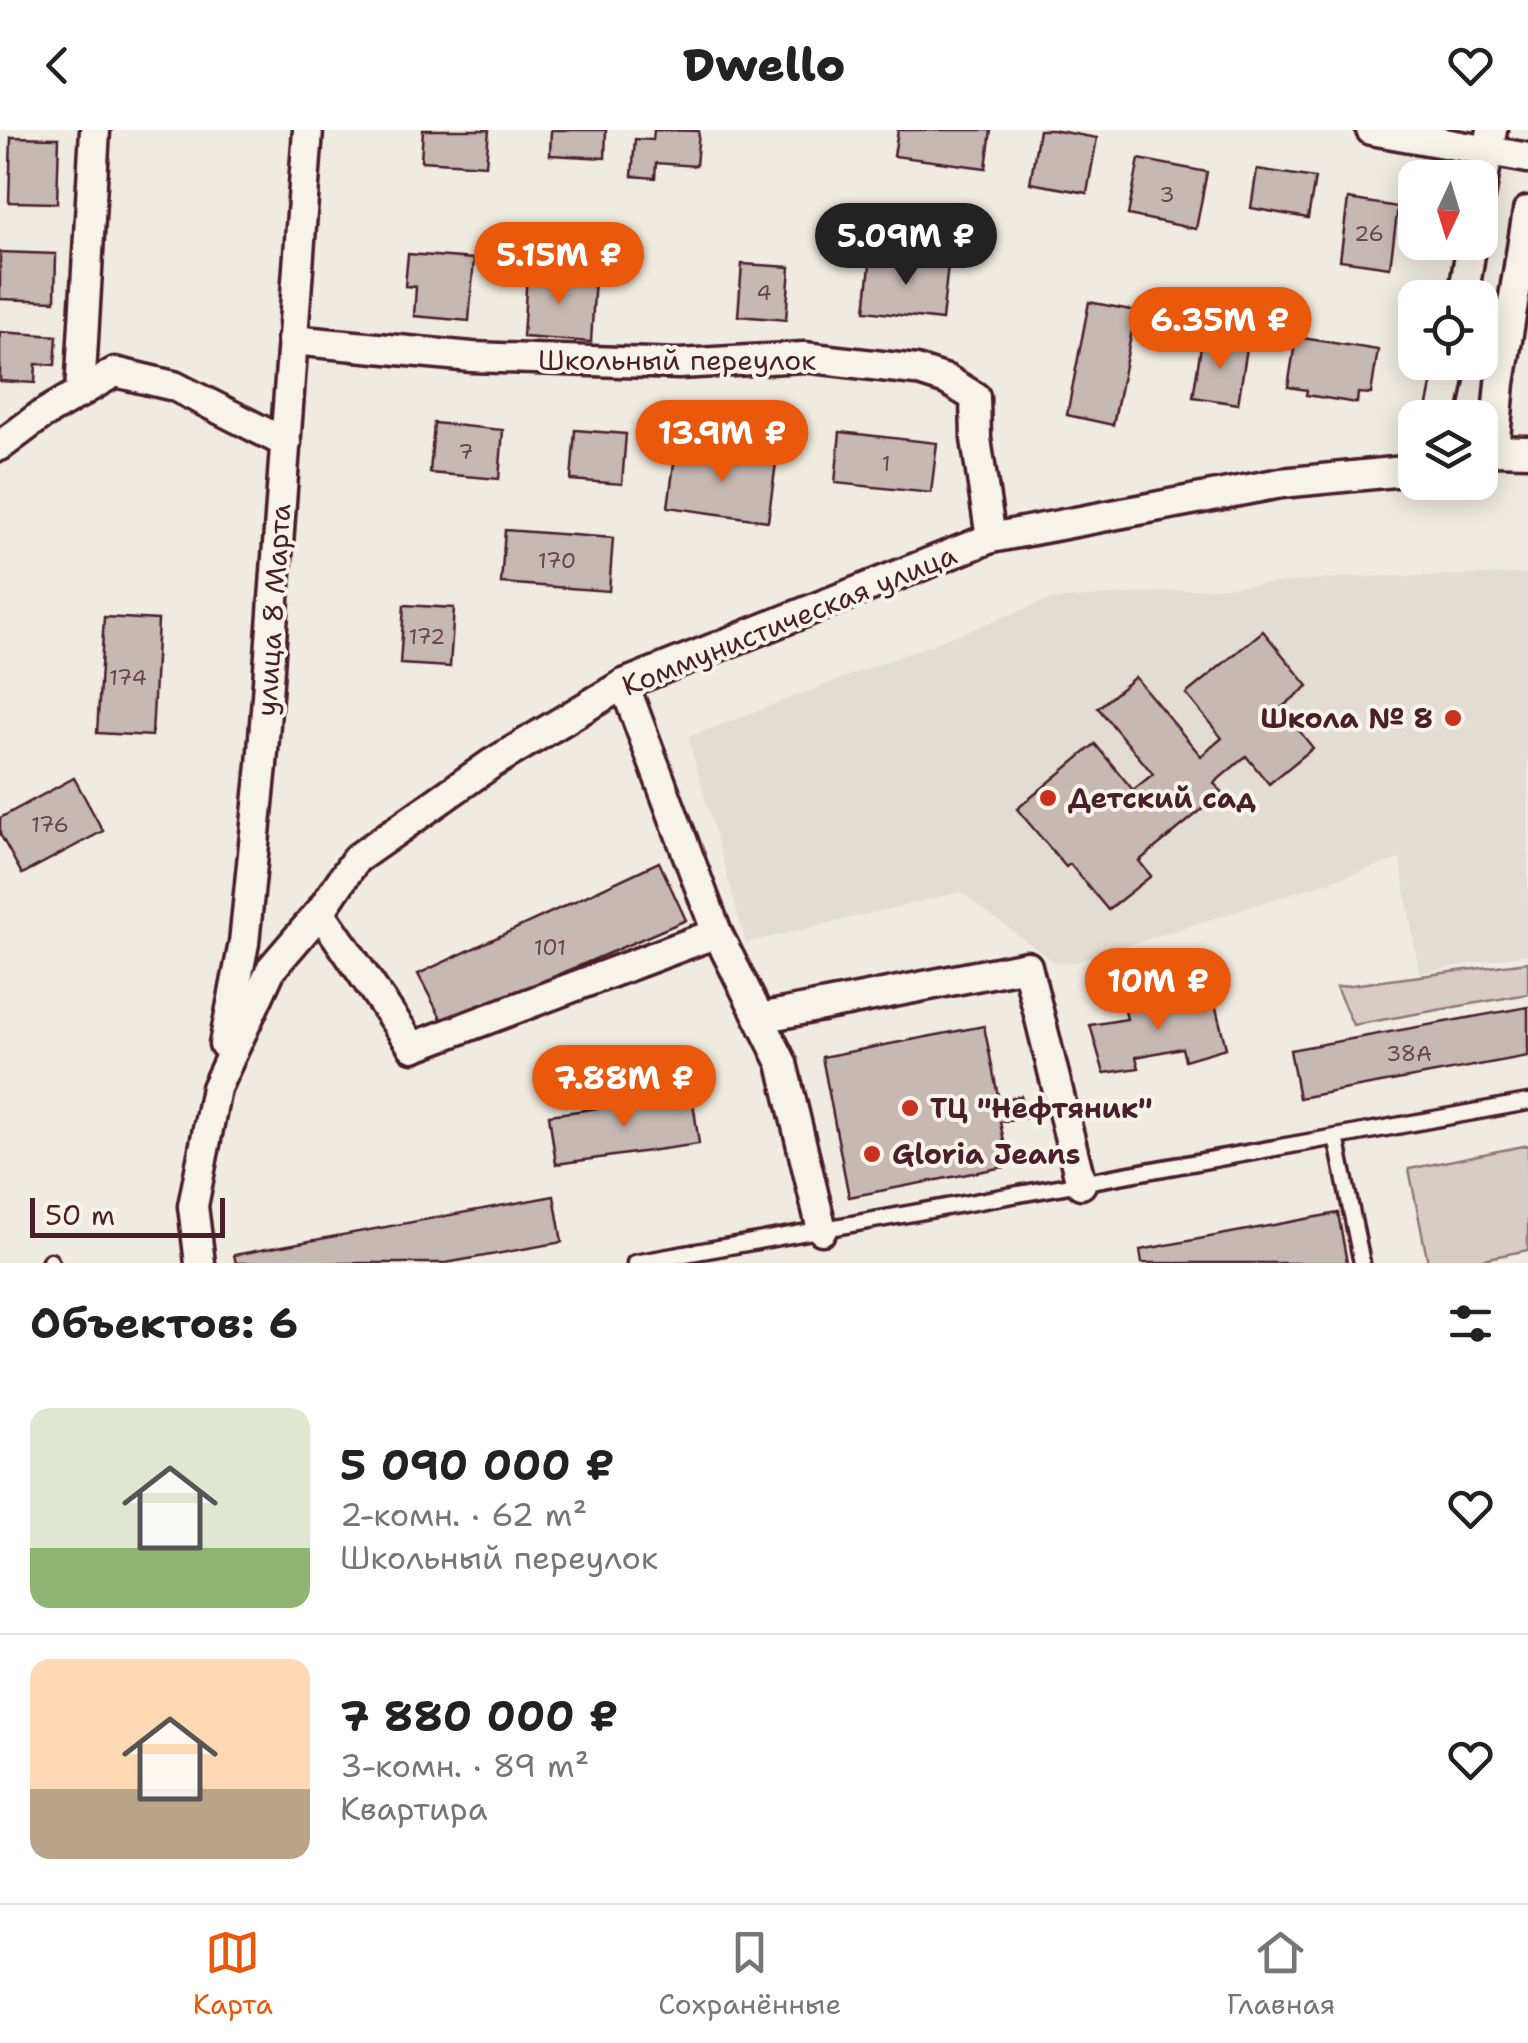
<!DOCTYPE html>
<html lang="ru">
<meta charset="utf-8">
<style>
:root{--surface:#fff;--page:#f6f6f6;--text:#222;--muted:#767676;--line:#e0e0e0;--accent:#ea580c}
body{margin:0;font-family:"Shantell Sans",sans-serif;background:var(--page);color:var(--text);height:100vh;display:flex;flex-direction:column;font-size:38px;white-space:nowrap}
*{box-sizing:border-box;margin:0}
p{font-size:32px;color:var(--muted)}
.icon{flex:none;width:55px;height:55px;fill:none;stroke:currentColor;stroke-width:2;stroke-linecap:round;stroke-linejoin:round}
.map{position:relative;height:1133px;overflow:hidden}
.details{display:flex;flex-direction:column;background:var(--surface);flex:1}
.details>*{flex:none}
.needle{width:65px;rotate:184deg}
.fabs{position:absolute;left:1398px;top:30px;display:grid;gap:20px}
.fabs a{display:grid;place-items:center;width:100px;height:100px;border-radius:20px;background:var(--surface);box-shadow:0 5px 25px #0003;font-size:50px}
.scale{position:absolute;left:30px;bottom:25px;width:195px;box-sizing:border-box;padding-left:10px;border:5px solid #4a1f2b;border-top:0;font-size:28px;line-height:35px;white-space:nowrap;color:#4a1f2b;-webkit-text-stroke:8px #f7f3e8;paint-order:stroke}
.price{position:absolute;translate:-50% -85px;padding:0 22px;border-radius:35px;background:var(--accent);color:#fff;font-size:32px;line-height:65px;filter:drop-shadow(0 2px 5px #0008)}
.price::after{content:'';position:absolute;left:50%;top:60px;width:30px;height:22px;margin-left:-15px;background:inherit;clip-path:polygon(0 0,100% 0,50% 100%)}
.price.selected{background:#222;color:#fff}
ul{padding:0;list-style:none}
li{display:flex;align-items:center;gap:30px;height:250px;padding:0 30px}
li+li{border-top:2px solid var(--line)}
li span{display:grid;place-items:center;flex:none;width:280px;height:200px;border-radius:20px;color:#555}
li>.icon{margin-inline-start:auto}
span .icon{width:120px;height:120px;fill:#fffc;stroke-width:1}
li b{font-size:42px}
h2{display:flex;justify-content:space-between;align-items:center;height:120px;padding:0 30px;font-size:42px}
header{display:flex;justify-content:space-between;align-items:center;height:130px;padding:0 30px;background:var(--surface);font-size:45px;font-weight:800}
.menu{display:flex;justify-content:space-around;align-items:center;height:140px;border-top:2px solid var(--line);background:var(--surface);font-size:28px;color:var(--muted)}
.menu a{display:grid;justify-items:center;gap:5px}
.menu .selected{color:var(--accent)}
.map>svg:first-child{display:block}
.built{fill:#e3dcd2}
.green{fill:#d8cdc6;stroke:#917678;stroke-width:2.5}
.building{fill:#c6b8b3;stroke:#4a1f2b;stroke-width:2.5}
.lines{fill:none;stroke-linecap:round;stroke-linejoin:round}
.lane-casing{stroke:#4a1f2b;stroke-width:21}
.street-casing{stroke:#4a1f2b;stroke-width:35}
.lane{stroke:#f7f3e8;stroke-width:14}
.street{stroke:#f7f3e8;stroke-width:28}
.poi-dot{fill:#c8321e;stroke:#f7f3e8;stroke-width:4}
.labels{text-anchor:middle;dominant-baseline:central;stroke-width:8;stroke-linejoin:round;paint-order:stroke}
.number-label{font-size:22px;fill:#69454d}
.street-label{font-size:28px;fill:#4a1f2b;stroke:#f7f3e8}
.poi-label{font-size:28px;font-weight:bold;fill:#4a1f2b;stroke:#f7f3e8;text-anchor:start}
</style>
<header><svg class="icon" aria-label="back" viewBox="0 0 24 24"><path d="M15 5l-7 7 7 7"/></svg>Dwello<svg class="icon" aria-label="heart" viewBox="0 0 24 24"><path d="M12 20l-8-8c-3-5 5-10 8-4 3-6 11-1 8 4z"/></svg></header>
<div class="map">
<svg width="1528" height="1133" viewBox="0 0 1528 1133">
<rect width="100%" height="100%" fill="#f0ebe0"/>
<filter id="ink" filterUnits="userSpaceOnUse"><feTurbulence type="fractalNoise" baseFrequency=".01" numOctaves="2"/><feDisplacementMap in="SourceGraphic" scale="20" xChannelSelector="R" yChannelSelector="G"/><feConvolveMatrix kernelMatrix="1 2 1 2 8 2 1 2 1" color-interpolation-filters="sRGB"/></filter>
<g filter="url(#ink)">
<polygon class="built" points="1528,444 1528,824 1419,843 1400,729 1076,832 1055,833 960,762 746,813 688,607 1048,470 1355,447"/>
<g class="green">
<polygon points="1528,832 1528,864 1353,895 1336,857"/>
<polygon points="1528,1015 1528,1120 1464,1133 1428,1133 1409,1039"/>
</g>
<g class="building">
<polygon points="423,0 489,0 486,35 421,31"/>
<polygon points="551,0 606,0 605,28 550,25"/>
<polygon points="654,0 699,1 696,36 656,33 655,48 632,46 635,9 653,10"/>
<polygon points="898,0 991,0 986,38 894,26"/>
<polygon points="1039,0 1052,0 1097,8 1087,63 1030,53"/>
<polygon points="11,7 59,8 57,73 9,72"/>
<polygon points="1139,29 1207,42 1196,99 1128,85"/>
<polygon points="1257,39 1315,48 1308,88 1251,78"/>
<polygon points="1348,69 1398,77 1390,137 1340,130"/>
<polygon points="0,122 56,124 55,171 0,169"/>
<polygon points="408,124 474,129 469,191 414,186 416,157 405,156"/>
<polygon points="871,126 948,135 942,190 865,181"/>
<polygon points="742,134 790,137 786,190 738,186"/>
<polygon points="527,143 595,147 591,212 523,207"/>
<polygon points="1089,172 1136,181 1113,295 1067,285"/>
<polygon points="0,202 57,206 55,235 36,234 35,253 0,251"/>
<polygon points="1296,207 1378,220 1371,264 1358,263 1357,273 1306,265 1307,260 1288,257"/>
<polygon points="1202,210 1247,218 1238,274 1193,267"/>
<polygon points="434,293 503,300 499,349 430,343"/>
<polygon points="575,300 626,304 622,354 571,350"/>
<polygon points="840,302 937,313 931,363 835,353"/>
<polygon points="676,319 776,333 768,391 668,377"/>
<polygon points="505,400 613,408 609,461 501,453"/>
<polygon points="404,475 454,478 450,537 400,534"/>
<polygon points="104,487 158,490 152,606 97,603"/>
<polygon points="1263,501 1308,556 1281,578 1313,618 1269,654 1246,626 1214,653 1222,663 1139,731 1151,746 1108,780 1070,734 1066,737 1017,679 1095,614 1133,660 1153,644 1098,578 1135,547 1201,626 1222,608 1186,564"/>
<polygon points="74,648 103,701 22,744 0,704 0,688"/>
<polygon points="659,732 686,790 444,894 418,844"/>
<polygon points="1173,868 1176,878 1214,870 1226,918 1185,930 1182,918 1136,927 1139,938 1104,943 1090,895 1127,889 1124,877"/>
<polygon points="1528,877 1528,926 1299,968 1290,920"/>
<polygon points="984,896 999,971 1021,966 1026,988 1000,992 1009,1036 849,1067 822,927"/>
<polygon points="692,965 699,1014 556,1034 549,985"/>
<polygon points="554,1066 562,1112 446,1133 236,1133 234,1125"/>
<polygon points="1338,1083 1347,1133 1142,1133 1140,1120"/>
</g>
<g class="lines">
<g class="lane-casing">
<g id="lane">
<polyline points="1336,1007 1528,972"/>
<polyline points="50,1131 51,1133"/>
<polyline points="635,1133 1336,1007 1362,1133"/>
</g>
</g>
<g class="street-casing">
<g id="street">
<polyline points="1371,0 1528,28"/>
<polyline points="1480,67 1492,0"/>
<polyline points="1463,168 1472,112"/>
<polyline points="292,210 472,227 679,234 804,227 916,240 947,250 975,267 976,309 991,408"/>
<polyline points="80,263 95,0"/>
<polyline points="1441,288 1452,232"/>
<polyline points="0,316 40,286 115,242 174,256 286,313"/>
<polyline points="1494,320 1500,253 1528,81"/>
<polyline points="1480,324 1494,320 1528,321"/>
<polyline points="320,782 413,917 717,803 624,554"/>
<polyline points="717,803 782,933 822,1100"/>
<polyline points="760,888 1027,836 1081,1054"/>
<polyline points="224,914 244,813 262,635 308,0"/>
<polyline points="200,1133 193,1076 216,958 271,839 320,782 356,729 491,634 624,554 991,408 1281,353 1415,340"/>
</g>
</g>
<use href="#lane" class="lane"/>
<use href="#street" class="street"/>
</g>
</g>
<g class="poi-dot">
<circle cx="1453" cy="588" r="10"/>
<circle cx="1048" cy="668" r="10"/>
<circle cx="910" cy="978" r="10"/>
<circle cx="872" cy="1024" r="10"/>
</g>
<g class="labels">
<g class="number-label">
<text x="1167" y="64">3</text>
<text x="1369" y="103">26</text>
<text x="764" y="162">4</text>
<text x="466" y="321">7</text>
<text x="886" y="333">1</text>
<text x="557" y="430">170</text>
<text x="427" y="506">172</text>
<text x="128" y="547">174</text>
<text x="50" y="694">176</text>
<text x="550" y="817">101</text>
<text x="1409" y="923">38А</text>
</g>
<g class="street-label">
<text x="677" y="230">Школьный переулок</text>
<text transform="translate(273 480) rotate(-86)">улица 8 Марта</text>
<text transform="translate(789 490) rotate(-22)">Коммунистическая улица</text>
</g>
<g class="poi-label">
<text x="1433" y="588" text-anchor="end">Школа № 8</text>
<text x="1068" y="668">Детский сад</text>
<text x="930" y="978">ТЦ "Нефтяник"</text>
<text x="892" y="1024">Gloria Jeans</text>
</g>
</g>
</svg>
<div class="fabs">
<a><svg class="needle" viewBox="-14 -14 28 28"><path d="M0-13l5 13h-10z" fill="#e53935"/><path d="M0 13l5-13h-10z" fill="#767676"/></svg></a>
<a><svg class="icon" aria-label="locate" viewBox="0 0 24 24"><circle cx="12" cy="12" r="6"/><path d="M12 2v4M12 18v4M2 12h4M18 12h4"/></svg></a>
<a><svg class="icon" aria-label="layers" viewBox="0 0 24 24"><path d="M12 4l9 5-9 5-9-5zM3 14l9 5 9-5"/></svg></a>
</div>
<div class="scale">50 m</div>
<b class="price selected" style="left:906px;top:158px">5.09M ₽</b>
<b class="price" style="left:559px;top:177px">5.15M ₽</b>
<b class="price" style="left:1220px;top:242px">6.35M ₽</b>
<b class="price" style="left:722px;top:355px">13.9M ₽</b>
<b class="price" style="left:1158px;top:903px">10M ₽</b>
<b class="price" style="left:624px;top:1000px">7.88M ₽</b>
</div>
<section class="details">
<h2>Объектов: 6<svg class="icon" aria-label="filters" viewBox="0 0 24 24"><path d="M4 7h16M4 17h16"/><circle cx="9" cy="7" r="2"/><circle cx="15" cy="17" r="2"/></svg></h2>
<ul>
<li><span style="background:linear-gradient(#dfe7d0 70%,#8fb573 0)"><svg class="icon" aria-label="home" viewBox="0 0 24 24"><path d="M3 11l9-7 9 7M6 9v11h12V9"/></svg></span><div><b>5 090 000 ₽</b><p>2-комн. · 62 m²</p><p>Школьный переулок</p></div><svg class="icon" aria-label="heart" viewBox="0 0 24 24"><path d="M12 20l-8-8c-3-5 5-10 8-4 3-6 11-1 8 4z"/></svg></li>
<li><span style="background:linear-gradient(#ffd9b3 65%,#b9a48a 0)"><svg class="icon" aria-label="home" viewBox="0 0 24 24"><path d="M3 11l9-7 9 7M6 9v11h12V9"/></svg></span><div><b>7 880 000 ₽</b><p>3-комн. · 89 m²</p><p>Квартира</p></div><svg class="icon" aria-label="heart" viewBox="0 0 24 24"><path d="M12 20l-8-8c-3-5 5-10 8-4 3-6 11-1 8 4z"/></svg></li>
</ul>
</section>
<nav class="menu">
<a class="selected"><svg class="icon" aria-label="map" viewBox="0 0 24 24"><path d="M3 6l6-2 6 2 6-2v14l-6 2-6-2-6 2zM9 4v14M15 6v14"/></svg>Карта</a>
<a><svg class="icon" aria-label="saved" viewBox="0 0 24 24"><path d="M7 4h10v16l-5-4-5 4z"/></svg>Сохранённые</a>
<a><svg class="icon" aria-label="home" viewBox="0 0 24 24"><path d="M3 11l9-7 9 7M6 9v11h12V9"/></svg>Главная</a>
</nav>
